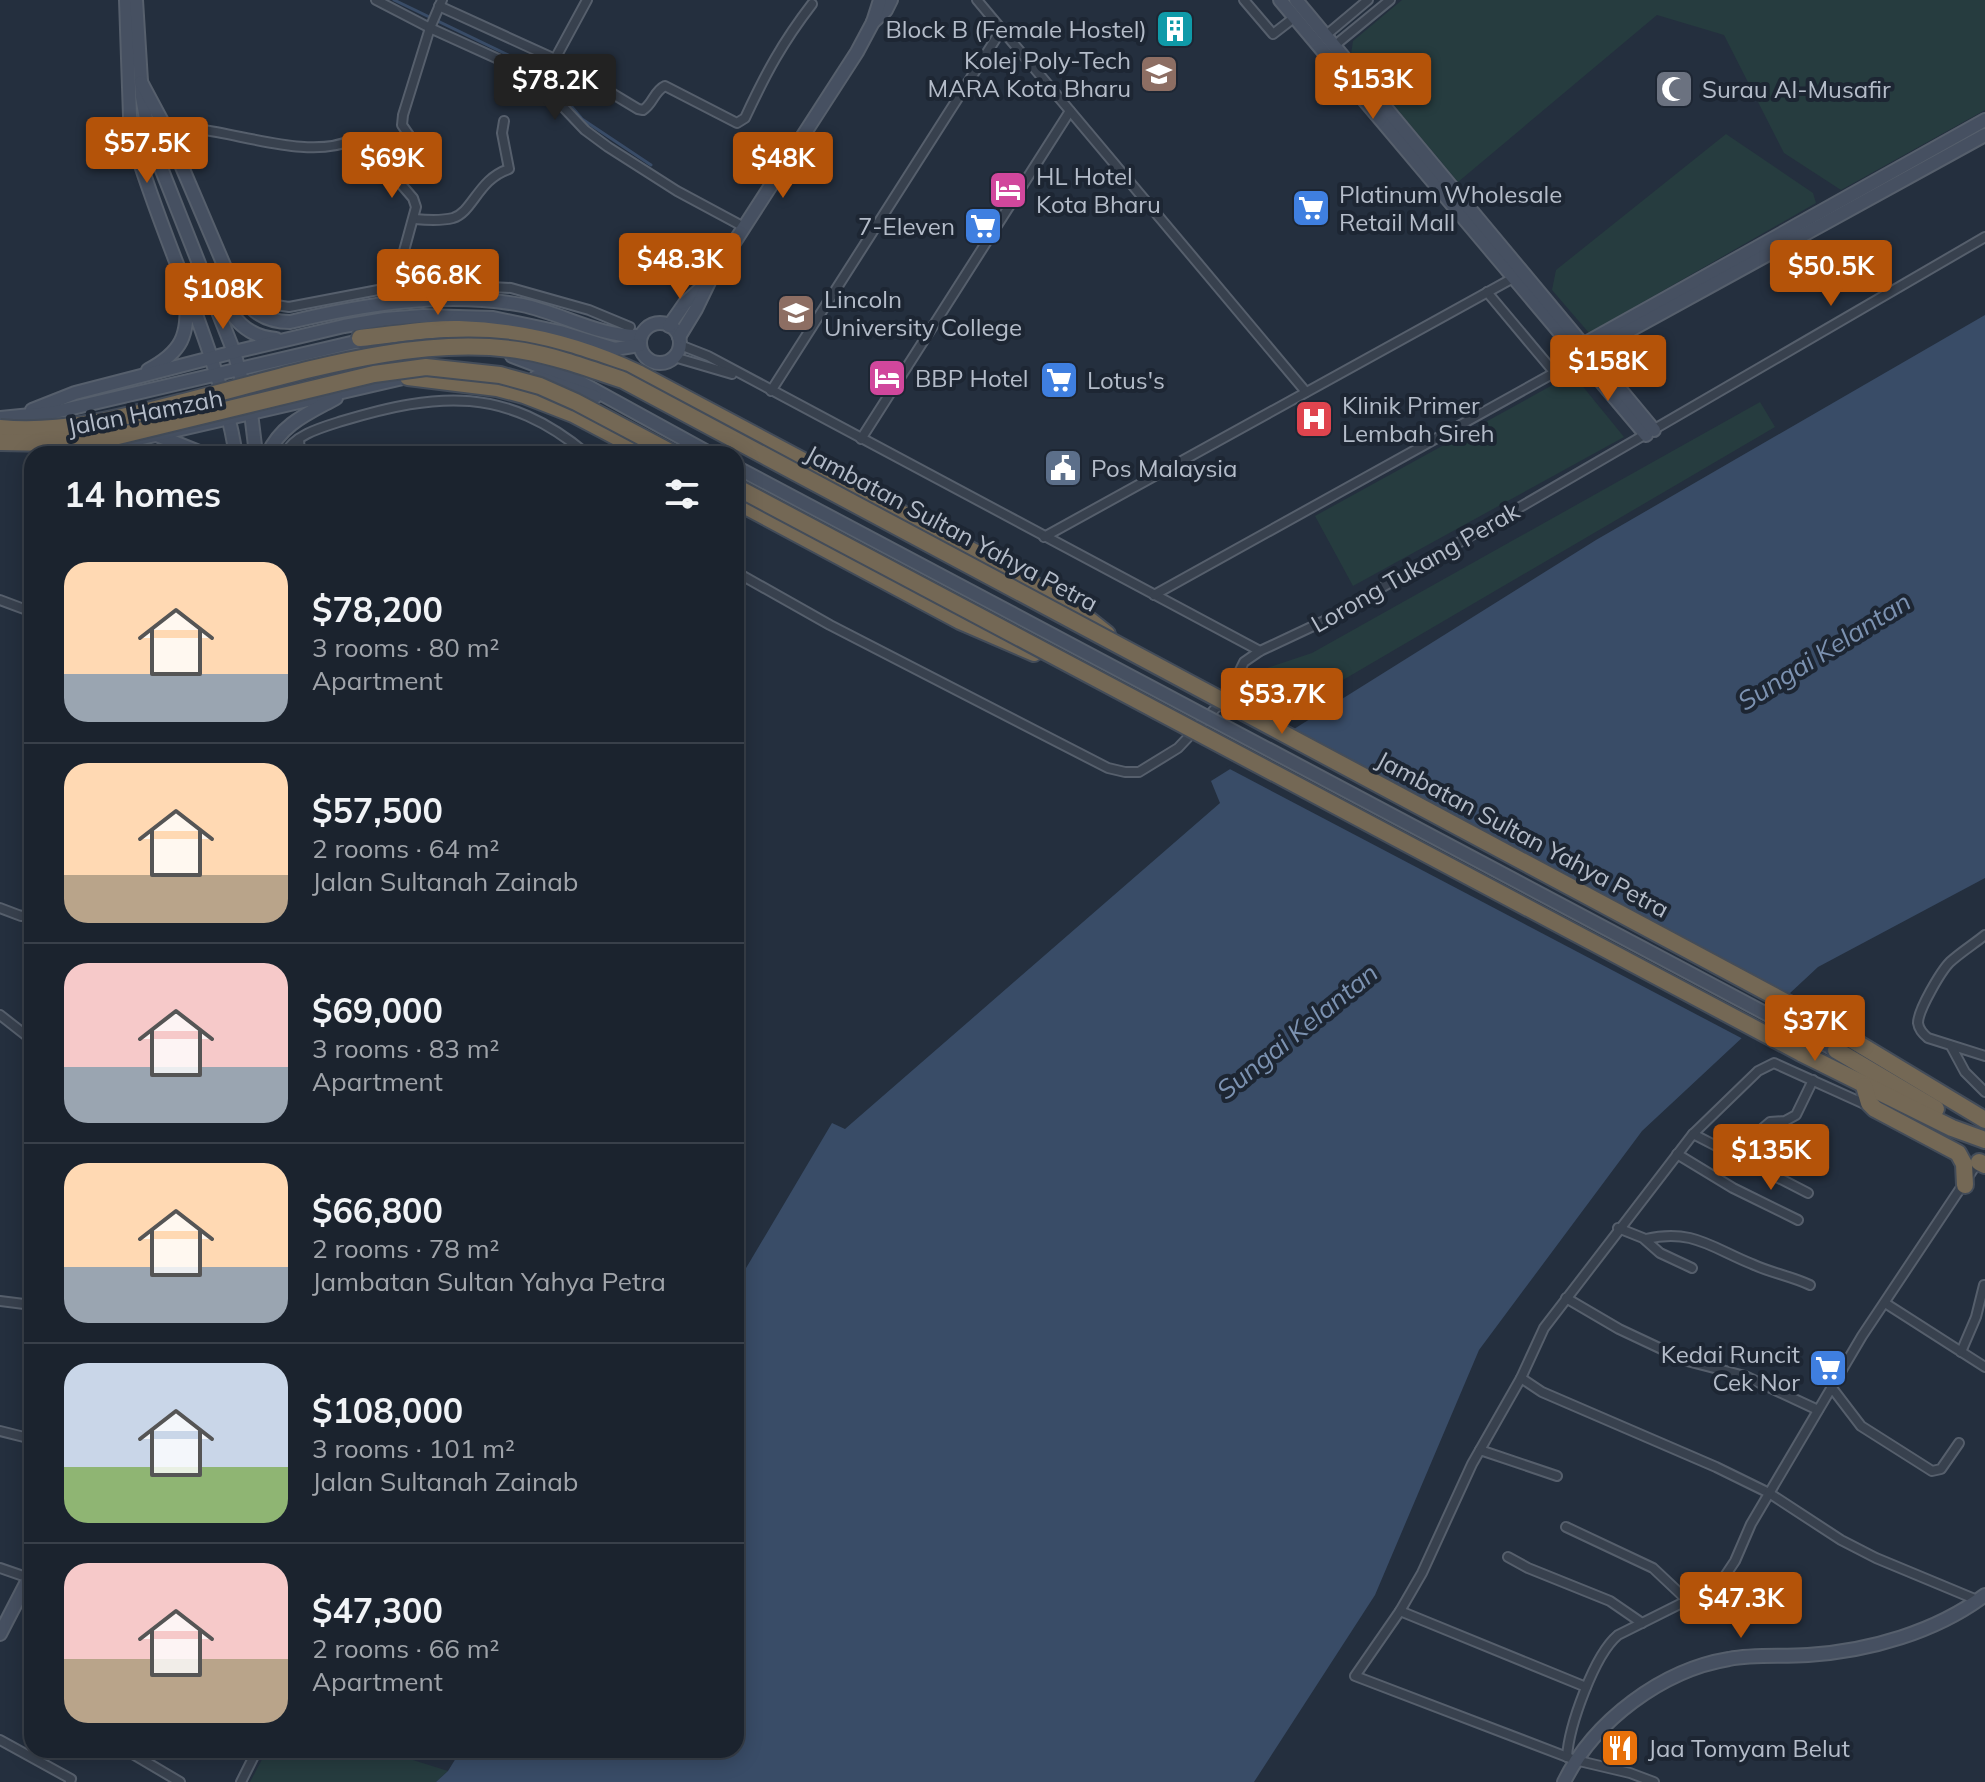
<!DOCTYPE html>
<meta charset="utf-8">
<style>
:root{--surface:#1b232e;--page:#282f3a;--text:#f1f3f6;--muted:#a0a4aa;--line:#39404a;--accent:#b45309}
body{margin:0;font-family:Mulish,sans-serif;background:var(--page);color:var(--text);height:100vh;display:flex;flex-direction:column;font-size:30px;white-space:nowrap}
*{box-sizing:border-box;margin:0}
p{font-size:26px;color:var(--muted)}
.icon{flex:none;width:44px;height:44px;fill:none;stroke:currentColor;stroke-width:2;stroke-linecap:round;stroke-linejoin:round}
.map{position:relative;flex:1;overflow:hidden}
.side{position:absolute;left:24px;top:446px;width:720px;height:1312px;display:flex;flex-direction:column;background:var(--surface);border-radius:24px;box-shadow:0 4px 20px #0003,0 0 0 2px var(--line)}
.side>*{flex:none}
.price{position:absolute;translate:-50% -68px;padding:0 18px;border-radius:8px;background:var(--accent);color:#fff;font-size:26px;line-height:52px;filter:drop-shadow(0 2px 4px #0008)}
.price::after{content:'';position:absolute;left:50%;top:48px;width:24px;height:18px;margin-left:-12px;background:inherit;clip-path:polygon(0 0,100% 0,50% 100%)}
.price.selected{background:#222;color:#fff}
ul{padding:0;list-style:none}
li{display:flex;align-items:center;gap:24px;height:200px;padding:0 40px}
li+li{border-top:2px solid var(--line)}
li span{display:grid;place-items:center;flex:none;width:224px;height:160px;border-radius:24px;color:#555}
li>.icon{margin-inline-start:auto}
span .icon{width:96px;height:96px;fill:#fffc;stroke-width:1}
li b{font-size:34px}
h2{display:flex;justify-content:space-between;align-items:center;height:96px;padding:0 40px;font-size:34px}
.map>svg:first-child{display:block}
.green{fill:#263c3f}
.water{fill:#394c67}
.pier{fill:#242f3e}
.lines{fill:none;stroke-linecap:round;stroke-linejoin:round}
.stream{stroke:#394c67;stroke-width:3}
.street-casing{stroke:#565f6c;stroke-width:12}
.secondary-casing{stroke:#565f6c;stroke-width:16}
.highway-casing{stroke:#434c59;stroke-width:20}
.street{stroke:#38414e;stroke-width:8}
.secondary{stroke:#465061;stroke-width:12}
.highway{stroke:#746855;stroke-width:16}
.secondary-bridge-casing{stroke:#565f6c;stroke-width:16;stroke-linecap:butt}
.highway-bridge-casing{stroke:#434c59;stroke-width:20;stroke-linecap:butt}
.secondary-bridge{stroke:#465061;stroke-width:12}
.highway-bridge{stroke:#746855;stroke-width:16}
.labels{text-anchor:middle;dominant-baseline:central;stroke-width:8;stroke-linejoin:round;paint-order:stroke}
.poi-label{font-size:24px;fill:#b4bcc9;stroke:#1d2633;text-anchor:start}
.street-label{font-size:24px;fill:#b4bcc9;stroke:#1d2633}
.water-label{font-size:26px;font-style:italic;fill:#7c92b1;stroke:#1d2633}
</style>
<div class="map">
<svg width="1985" height="1782" viewBox="0 0 1985 1782">
<rect width="100%" height="100%" fill="#242f3e"/>
<g class="green">
<polygon points="1402,0 1985,0 1985,110 1841,190 1784,153 1724,35 1657,15 1458,182 1351,54 1353,41"/>
<polygon points="1726,134 1813,193 1816,203 1589,333 1552,290 1556,270"/>
<polygon points="1569,376 1576,378 1624,437 1353,586 1315,516"/>
<polygon points="1760,402 1775,427 1302,704 1267,685 1264,669 1312,653"/>
<polygon points="267,1750 381,1750 448,1771 436,1782 250,1782"/>
</g>
<polygon class="water" points="1985,315 1985,878 1818,967 1642,1131 1479,1350 1375,1595 1254,1782 436,1782 448,1771 461,1750 736,1750 736,1285 832,1123 845,1129 1220,803 1211,781 1596,540"/>
<polygon class="pier" points="1288,728 1789,1000 1745,1040 1226,767"/>
<g class="lines">
<polyline class="stream" points="394,0 531,66 546,76 582,119 651,165"/>
<g class="street-casing">
<g id="street">
<polyline points="376,0 430,28 520,69 548,91 585,130 608,147 677,191 744,227"/>
<polyline points="977,0 1306,392"/>
<polyline points="1244,0 1273,34 1295,17"/>
<path d="M439 6 555 59 638 109 643 110C653 104 654 91 665 86L737 123 745 118C766 73 782 43 812 4"/>
<polyline points="1325,36 1368,0"/>
<polyline points="1334,46 1390,0"/>
<polyline points="555,59 587,0"/>
<path d="M165 127C220 124 304 163 352 140"/>
<path d="M415 219C426 220 441 221 453 218 473 212 478 179 509 169L502 133 504 121"/>
<polyline points="400,285 401,262 416,207 413,198 400,183 400,173 411,138 402,125 403,115 430,28 442,0"/>
<polyline points="238,287 263,303 289,307 415,283 511,288 589,310 630,327"/>
<polyline points="1487,292 1554,372"/>
<polyline points="680,345 708,356 1260,651"/>
<polyline points="674,357 732,374"/>
<polyline points="771,391 1002,29"/>
<polyline points="299,439 300,454"/>
<polyline points="861,439 1070,111"/>
<path d="M285 454C293 435 323 427 342 421 439 392 505 386 587 454"/>
<polyline points="1044,537 1515,277"/>
<polyline points="736,572 830,625 1108,768 1125,772 1139,772 1178,748 1228,695 1244,662 1260,651 1324,621 1985,237"/>
<polyline points="1154,595 1581,358"/>
<polyline points="0,600 32,612"/>
<polyline points="0,908 21,916 32,914"/>
<path d="M1985 935C1974 944 1961 952 1950 962 1941 971 1918 1010 1918 1023 1919 1030 1923 1034 1928 1038L1985 1056"/>
<polyline points="0,1015 32,1040"/>
<polyline points="1951,1046 1965,1072 1985,1092"/>
<polyline points="1693,1134 1808,1193"/>
<polyline points="1677,1154 1733,1188 1798,1220"/>
<polyline points="1749,1162 1763,1128 1770,1122 1785,1121 1796,1115 1813,1080"/>
<polyline points="1618,1228 1643,1238 1660,1253 1692,1268"/>
<path d="M1646 1239C1692 1228 1712 1248 1752 1264 1771 1273 1791 1276 1810 1285"/>
<polyline points="1566,1298 1619,1329 1687,1361 1745,1376 1818,1410"/>
<polyline points="0,1301 32,1305"/>
<polyline points="1885,1303 1985,1367"/>
<polyline points="1961,1352 1976,1317 1984,1285"/>
<polyline points="1521,1378 1542,1392 1716,1467 1769,1493 1841,1540 1876,1558 1977,1600"/>
<polyline points="1832,1388 1861,1426 1932,1471 1941,1469 1959,1443"/>
<polyline points="0,1431 32,1439"/>
<polyline points="1480,1450 1557,1476"/>
<polyline points="1566,1527 1653,1568 1687,1600"/>
<polyline points="1508,1557 1528,1568 1610,1601 1642,1623"/>
<polyline points="0,1568 29,1578"/>
<polyline points="1400,1611 1586,1687"/>
<polyline points="0,1740 71,1779 70,1782"/>
<polyline points="126,1750 180,1782"/>
<path d="M1567 1757C1569 1726 1594 1655 1618 1635L1712 1588 1725 1576 1735 1561 1751 1524 1862 1336 1980 1159"/>
<polyline points="241,1782 257,1750"/>
<polyline points="1654,1782 1630,1773 1575,1760 1355,1676 1400,1611 1422,1573 1472,1464 1521,1378 1544,1328 1693,1134 1758,1071 1774,1063 1869,1106"/>
</g>
</g>
<g class="secondary-casing">
<g id="secondary">
<path d="M126 0 130 116 134 143C165 248 217 345 236 454"/>
<polyline points="136,0 142,97 150,140 234,352 251,413 256,454"/>
<polyline points="1280,0 1646,435"/>
<polyline points="1296,0 1654,430"/>
<polyline points="873,22 886,10 891,0"/>
<path d="M141 82 165 127 232 284C247 307 261 322 290 322 366 304 444 291 522 305 561 313 599 337 640 336"/>
<path d="M212 284C230 311 240 336 276 339"/>
<circle cx="660" cy="343" r="20"/>
<polyline points="669,326 685,303 705,285"/>
<polyline points="679,337 696,309 710,280 857,52 873,22 880,0"/>
<polyline points="398,339 440,342"/>
<polyline points="1577,348 1985,120"/>
<polyline points="1585,355 1985,135"/>
<polyline points="512,356 578,381 711,454"/>
<path d="M148 370C182 352 189 335 186 298"/>
<polyline points="536,377 595,397"/>
<polyline points="32,410 75,393 234,352 344,326 385,319 423,316 493,318 560,332 615,349 639,345"/>
<polyline points="0,418 51,413 368,339"/>
<polyline points="159,436 204,454"/>
<polyline points="47,450 103,447 416,375"/>
<path d="M268 454C281 424 309 413 336 398"/>
<polyline points="1810,1037 1836,1050"/>
<polyline points="0,1634 32,1572"/>
<path d="M1564 1782C1594 1721 1662 1670 1729 1659 1755 1654 1782 1657 1808 1655 1869 1651 1936 1632 1985 1595"/>
</g>
</g>
<g class="highway-casing">
<g id="highway">
<path d="M360 338C392 335 427 328 459 329 522 331 584 347 640 374L993 562 1073 607 1107 634"/>
<polyline points="408,377 497,388 524,395 573,414 649,454"/>
<polyline points="736,501 960,621 1034,653"/>
<polyline points="1819,1020 1985,1120"/>
<polyline points="1836,1050 1936,1109"/>
<polyline points="1801,1053 1952,1128 1985,1140"/>
<polyline points="1864,1086 1869,1103 1875,1109 1958,1153 1964,1164 1965,1185"/>
<polyline points="1979,1162 1985,1165"/>
</g>
</g>
<use href="#street" class="street"/>
<use href="#secondary" class="secondary"/>
<use href="#highway" class="highway"/>
<g class="secondary-bridge-casing">
<polyline id="secondary-bridge" points="736,467 1810,1037"/>
</g>
<g class="highway-bridge-casing">
<g id="highway-bridge">
<path d="M0 428C61 434 121 418 179 403 286 377 415 332 524 351 558 357 590 369 623 380L1819 1020"/>
<polyline points="0,442 50,443 114,437 374,374 426,367 500,375 540,386 576,402 674,454"/>
<polyline points="736,487 1801,1053"/>
</g>
</g>
<use href="#secondary-bridge" class="secondary-bridge"/>
<use href="#highway-bridge" class="highway-bridge"/>
</g>
<defs>
<g id="building-square" transform="scale(2)"><rect x="-9" y="-9" width="18" height="18" rx="4" fill="#0f9aa8" stroke="#1d2633"/><path d="M-4-6H4V6H1V3H-1V6H-4ZM-2.5-4.3h1.7v1.8h-1.7ZM.8-4.3h1.7v1.8H.8ZM-2.5-1h1.7V.8h-1.7ZM.8-1h1.7V.8H.8Z" fill="#fff"/></g>
<g id="university-square" transform="scale(2)"><rect x="-9" y="-9" width="18" height="18" rx="4" fill="#8d6e63" stroke="#1d2633"/><path d="M0-5L7-2L0 1L-7-2ZM-4 1L0 2.5L4 1V4Q0 6-4 4Z" fill="#fff"/></g>
<g id="mosque-square" transform="scale(2)"><rect x="-9" y="-9" width="18" height="18" rx="4" fill="#6b7280" stroke="#1d2633"/><path d="M3.5-4.9A6 6 0 1 0 3.5 4.9A5 5 0 1 1 3.5-4.9Z" fill="#fff"/></g>
<g id="hotel-square" transform="scale(2)"><rect x="-9" y="-9" width="18" height="18" rx="4" fill="#d1479c" stroke="#1d2633"/><path d="M-6-4.5h1.5V1H6V5H4.5V3h-9V5H-6ZM-4 0a1.8 1.8 0 1 1 3.6 0ZM.5 0V-2.5h3Q6-2.5 6 0Z" fill="#fff"/></g>
<g id="supermarket-square" transform="scale(2)"><rect x="-9" y="-9" width="18" height="18" rx="4" fill="#3f7fe0" stroke="#1d2633"/><path d="M-6-5.5h2.5l.6 2H6L4.5 2H-2.5L-4.4-4H-6ZM-1.5 3.2a1.3 1.3 0 1 0 .1 0ZM3 3.2a1.3 1.3 0 1 0 .1 0Z" fill="#fff"/></g>
<g id="hospital-square" transform="scale(2)"><rect x="-9" y="-9" width="18" height="18" rx="4" fill="#e0444e" stroke="#1d2633"/><path d="M-5-5h3v3.5h4V-5h3V5h-3V1.5h-4V5h-3Z" fill="#fff"/></g>
<g id="civic-square" transform="scale(2)"><rect x="-9" y="-9" width="18" height="18" rx="4" fill="#5c6f8a" stroke="#1d2633"/><path d="M-.6-6.5H3V-4.5H.6V-3L4-1V1h2V6H-6V1h2V-1L-.6-3ZM-1.2 2.5V6h2.4V2.5Z" fill="#fff"/></g>
<g id="restaurant-square" transform="scale(2)"><rect x="-9" y="-9" width="18" height="18" rx="4" fill="#e8710a" stroke="#1d2633"/><path d="M-5-6h1v4h1v-4h1v4h1v-4h1v5L-1.5 .5V6h-2V.5L-5-1ZM5-6V6H3V1.5H1.5Q1.5-4 5-6Z" fill="#fff"/></g>
</defs>
<g fill-rule="evenodd">
<use href="#building-square" x="1175" y="29"/>
<use href="#university-square" x="1159" y="74"/>
<use href="#mosque-square" x="1674" y="89"/>
<use href="#hotel-square" x="1008" y="190"/>
<use href="#supermarket-square" x="1311" y="208"/>
<use href="#supermarket-square" x="983" y="226"/>
<use href="#university-square" x="796" y="313"/>
<use href="#hotel-square" x="887" y="378"/>
<use href="#supermarket-square" x="1059" y="380"/>
<use href="#hospital-square" x="1314" y="419"/>
<use href="#civic-square" x="1063" y="468"/>
<use href="#supermarket-square" x="1828" y="1368"/>
<use href="#restaurant-square" x="1620" y="1748"/>
</g>
<g class="labels">
<g class="poi-label">
<text x="1147" y="29" text-anchor="end">Block B (Female Hostel)</text>
<text x="1131" y="60" text-anchor="end">Kolej Poly-Tech<tspan x="1131" dy="28">MARA Kota Bharu</tspan></text>
<text x="1702" y="89">Surau Al-Musafir</text>
<text x="1036" y="176">HL Hotel<tspan x="1036" dy="28">Kota Bharu</tspan></text>
<text x="1339" y="194">Platinum Wholesale<tspan x="1339" dy="28">Retail Mall</tspan></text>
<text x="955" y="226" text-anchor="end">7-Eleven</text>
<text x="824" y="299">Lincoln<tspan x="824" dy="28">University College</tspan></text>
<text x="915" y="378">BBP Hotel</text>
<text x="1087" y="380">Lotus's</text>
<text x="1342" y="405">Klinik Primer<tspan x="1342" dy="28">Lembah Sireh</tspan></text>
<text x="1091" y="468">Pos Malaysia</text>
<text x="1800" y="1354" text-anchor="end">Kedai Runcit<tspan x="1800" dy="28">Cek Nor</tspan></text>
<text x="1648" y="1748">Jaa Tomyam Belut</text>
</g>
<g class="street-label">
<text transform="translate(145 412) rotate(-11)">Jalan Hamzah</text>
<text transform="translate(952 528) rotate(28)">Jambatan Sultan Yahya Petra</text>
<text transform="translate(1415 567) rotate(-30)">Lorong Tukang Perak</text>
<text transform="translate(1523 834) rotate(28)">Jambatan Sultan Yahya Petra</text>
</g>
<g class="water-label">
<text transform="translate(1824 651) rotate(-32)">Sungai Kelantan</text>
<text transform="translate(1297 1031) rotate(-39)">Sungai Kelantan</text>
</g>
</g>
</svg>
<b class="price" style="left:1373px;top:121px">$153K</b>
<b class="price selected" style="left:555px;top:122px">$78.2K</b>
<b class="price" style="left:147px;top:185px">$57.5K</b>
<b class="price" style="left:392px;top:200px">$69K</b>
<b class="price" style="left:783px;top:200px">$48K</b>
<b class="price" style="left:680px;top:301px">$48.3K</b>
<b class="price" style="left:1831px;top:308px">$50.5K</b>
<b class="price" style="left:438px;top:317px">$66.8K</b>
<b class="price" style="left:223px;top:331px">$108K</b>
<b class="price" style="left:1608px;top:403px">$158K</b>
<b class="price" style="left:1282px;top:736px">$53.7K</b>
<b class="price" style="left:1815px;top:1063px">$37K</b>
<b class="price" style="left:1771px;top:1192px">$135K</b>
<b class="price" style="left:1741px;top:1640px">$47.3K</b>
<section class="side">
<h2>14 homes<svg class="icon" aria-label="filters" viewBox="0 0 24 24"><path d="M4 7h16M4 17h16"/><circle cx="9" cy="7" r="2"/><circle cx="15" cy="17" r="2"/></svg></h2>
<ul>
<li><span style="background:linear-gradient(#ffd9b3 70%,#9aa5b1 0)"><svg class="icon" aria-label="home" viewBox="0 0 24 24"><path d="M3 11l9-7 9 7M6 9v11h12V9"/></svg></span><div><b>$78,200</b><p>3 rooms · 80 m²</p><p>Apartment</p></div></li>
<li><span style="background:linear-gradient(#ffd9b3 70%,#b9a48a 0)"><svg class="icon" aria-label="home" viewBox="0 0 24 24"><path d="M3 11l9-7 9 7M6 9v11h12V9"/></svg></span><div><b>$57,500</b><p>2 rooms · 64 m²</p><p>Jalan Sultanah Zainab</p></div></li>
<li><span style="background:linear-gradient(#f6c9c9 65%,#9aa5b1 0)"><svg class="icon" aria-label="home" viewBox="0 0 24 24"><path d="M3 11l9-7 9 7M6 9v11h12V9"/></svg></span><div><b>$69,000</b><p>3 rooms · 83 m²</p><p>Apartment</p></div></li>
<li><span style="background:linear-gradient(#ffd9b3 65%,#9aa5b1 0)"><svg class="icon" aria-label="home" viewBox="0 0 24 24"><path d="M3 11l9-7 9 7M6 9v11h12V9"/></svg></span><div><b>$66,800</b><p>2 rooms · 78 m²</p><p>Jambatan Sultan Yahya Petra</p></div></li>
<li><span style="background:linear-gradient(#c9d6e8 65%,#8fb573 0)"><svg class="icon" aria-label="home" viewBox="0 0 24 24"><path d="M3 11l9-7 9 7M6 9v11h12V9"/></svg></span><div><b>$108,000</b><p>3 rooms · 101 m²</p><p>Jalan Sultanah Zainab</p></div></li>
<li><span style="background:linear-gradient(#f6c9c9 60%,#b9a48a 0)"><svg class="icon" aria-label="home" viewBox="0 0 24 24"><path d="M3 11l9-7 9 7M6 9v11h12V9"/></svg></span><div><b>$47,300</b><p>2 rooms · 66 m²</p><p>Apartment</p></div></li>
</ul>
</section>
</div>
